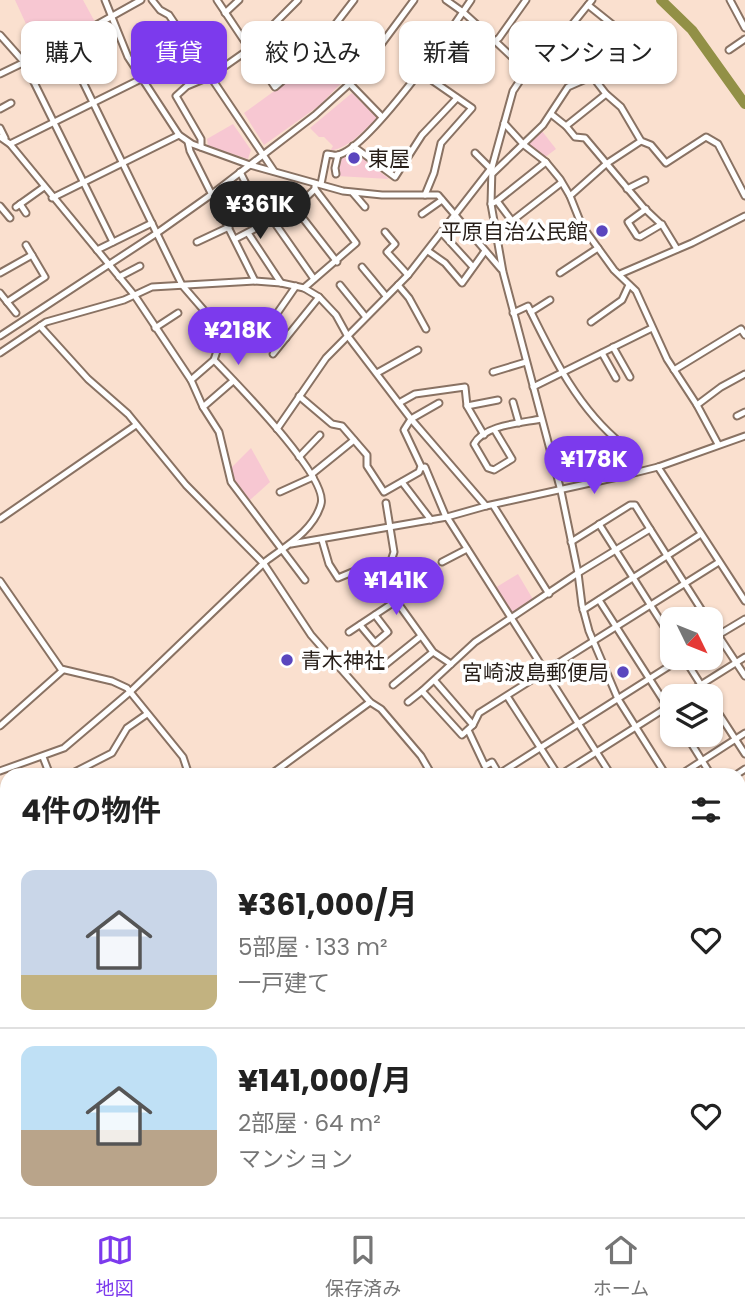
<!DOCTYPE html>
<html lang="ja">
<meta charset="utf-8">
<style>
:root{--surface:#fff;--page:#f6f6f6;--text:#222;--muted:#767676;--line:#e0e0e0;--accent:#7c3aed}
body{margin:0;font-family:Poppins,"Noto Sans JP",sans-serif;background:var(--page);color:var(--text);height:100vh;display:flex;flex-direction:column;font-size:26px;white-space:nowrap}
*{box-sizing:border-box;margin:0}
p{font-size:23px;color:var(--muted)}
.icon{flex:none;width:38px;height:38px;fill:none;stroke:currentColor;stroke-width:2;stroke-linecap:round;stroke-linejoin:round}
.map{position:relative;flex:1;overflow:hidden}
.sheet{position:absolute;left:0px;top:768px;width:746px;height:450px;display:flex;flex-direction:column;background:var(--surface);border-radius:21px 21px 0 0;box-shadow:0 2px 5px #0004}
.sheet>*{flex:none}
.guide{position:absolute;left:21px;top:21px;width:704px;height:63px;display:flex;gap:14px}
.needle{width:46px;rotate:133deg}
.tools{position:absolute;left:660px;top:607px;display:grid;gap:14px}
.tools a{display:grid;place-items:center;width:63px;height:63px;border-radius:14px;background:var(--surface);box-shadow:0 2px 5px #0004;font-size:35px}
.price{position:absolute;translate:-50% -60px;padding:0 16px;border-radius:24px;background:var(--accent);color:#fff;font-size:23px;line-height:46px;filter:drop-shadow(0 2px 4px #0008)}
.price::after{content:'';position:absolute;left:50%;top:42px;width:21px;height:16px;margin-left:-10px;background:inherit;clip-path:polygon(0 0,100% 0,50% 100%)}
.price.on{background:#222;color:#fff}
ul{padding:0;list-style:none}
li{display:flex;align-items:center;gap:21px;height:175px;padding:0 21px}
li+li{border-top:2px solid var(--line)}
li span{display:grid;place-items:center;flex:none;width:196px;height:140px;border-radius:14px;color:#555}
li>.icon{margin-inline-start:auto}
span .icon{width:84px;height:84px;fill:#fffc;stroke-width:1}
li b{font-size:30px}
h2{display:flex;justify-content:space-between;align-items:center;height:84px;padding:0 21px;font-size:30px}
.chip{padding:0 24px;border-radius:14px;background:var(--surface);box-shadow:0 2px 5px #0004;font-size:24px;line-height:63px}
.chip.on{background:var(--accent);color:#fff}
.tabs{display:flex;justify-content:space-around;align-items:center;height:98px;border-top:2px solid var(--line);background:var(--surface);font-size:19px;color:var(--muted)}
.tabs a{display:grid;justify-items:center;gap:4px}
.tabs .on{color:var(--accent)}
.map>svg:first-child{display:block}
.green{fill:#f7c7d2}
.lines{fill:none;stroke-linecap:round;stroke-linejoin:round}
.river{stroke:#929046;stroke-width:10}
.minor-casing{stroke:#897263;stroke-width:9}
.major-casing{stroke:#7b5f2d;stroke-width:10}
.minor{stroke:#fff;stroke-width:5}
.major{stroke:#cbb488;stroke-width:7}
.poi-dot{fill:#5a46be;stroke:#fff;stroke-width:2.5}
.labels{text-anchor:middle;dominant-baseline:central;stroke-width:7;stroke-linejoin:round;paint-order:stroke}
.poi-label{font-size:21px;fill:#271e18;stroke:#fff;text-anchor:start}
</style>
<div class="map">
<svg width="745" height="1217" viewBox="0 0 745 1217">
<rect width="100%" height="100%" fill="#fae0cf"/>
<g class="green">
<polygon points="15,0 83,0 95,22 38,50"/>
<polygon points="322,48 350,74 320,105 264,145 244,113 277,89"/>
<path d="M352 93 377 118C362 132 350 147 330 151L333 146 324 137H319L310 128Z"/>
<polygon points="233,124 251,150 248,159 208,146 207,139"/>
<polygon points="542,131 556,149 544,158 527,145"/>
<polygon points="352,150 389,179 337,176 341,157"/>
<polygon points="251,448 270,482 250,500 229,474 230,469"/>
<polygon points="518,574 534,601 511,615 495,588"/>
</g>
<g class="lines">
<polyline class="river" points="661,0 692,30 745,104"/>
<g class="minor-casing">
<g id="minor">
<polyline points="105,0 128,57 179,135 192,144 250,165 343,191 382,195 438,195 501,269"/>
<polyline points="152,0 160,10 169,15 274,171"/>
<polyline points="217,0 275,87 311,56 354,0"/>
<polyline points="446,0 463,12 495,41 499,38 526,0"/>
<polyline points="592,0 562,37 519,82 513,91 492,167 491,204 503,272 561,491 578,573 582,605 589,631 618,699 666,775"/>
<polyline points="730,0 745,28"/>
<polyline points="588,5 613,25"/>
<polyline points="225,13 239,0"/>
<polyline points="0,35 24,62 113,242"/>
<polyline points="562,37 606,94 621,107 641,141 651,145 666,163 706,137 718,144 745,196"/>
<polyline points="495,41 528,72"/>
<polyline points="64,43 182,285 208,315"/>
<polyline points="322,43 357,77"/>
<polyline points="729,50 745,39"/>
<polyline points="420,72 472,108 441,143 434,173 425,195"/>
<polyline points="0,74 64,43 141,0"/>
<polyline points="350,84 382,117"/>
<polyline points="0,109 11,103"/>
<polyline points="551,114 566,126 606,94"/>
<polyline points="504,123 524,145 546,162 560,179 570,196 582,226 614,270 636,291 667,359 697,405 718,444"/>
<polyline points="566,126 575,137 585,138 644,208 663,226 677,249"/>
<polyline points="0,128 5,138"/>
<polyline points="0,137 10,144 135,296 191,380 203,407 219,432 231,482 305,580"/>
<polyline points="188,142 190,151 255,281"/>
<polyline points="10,144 143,78"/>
<polyline points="353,146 395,177 422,135 457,98"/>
<polyline points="201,147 201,139 176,96 187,86 211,76 248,50 298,0"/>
<polyline points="475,153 491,169"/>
<polyline points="240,172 266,223"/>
<polyline points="493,173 543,125 568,87 593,76"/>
<polyline points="336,174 335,168 338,155"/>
<path d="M321 184 327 154C331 154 334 156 338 155 369 148 451 30 471 0"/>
<polyline points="627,189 645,180"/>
<polyline points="353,193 365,207"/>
<polyline points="570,196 606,164 641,141"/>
<polyline points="52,198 179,135"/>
<polyline points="497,201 546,162"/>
<polyline points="20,204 26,213"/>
<polyline points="491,204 497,201 512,221 561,183"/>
<polyline points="0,206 10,218"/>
<polyline points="16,207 44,187"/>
<polyline points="295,208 337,262"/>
<polyline points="646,209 628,222 637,236 640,237 662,224"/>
<polyline points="422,214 442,200"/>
<polyline points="272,219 314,279"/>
<polyline points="385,232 395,244 387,252 408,275"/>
<polyline points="248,233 281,283"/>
<polyline points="442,233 473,267"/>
<polyline points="235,239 295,208 315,189 315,186"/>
<polyline points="197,242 229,227"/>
<polyline points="26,245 32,255"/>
<polyline points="97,250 152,223"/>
<polyline points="428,251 445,263 462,283 485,251"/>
<polyline points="362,267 386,296"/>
<polyline points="0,273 32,255 45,277 7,302"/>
<polyline points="560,273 598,248"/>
<polyline points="620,274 692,243 745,216"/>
<polyline points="119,277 140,266"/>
<polyline points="340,285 365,316"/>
<polyline points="398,285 409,298 426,329"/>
<polyline points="304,288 356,243 315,189"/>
<polyline points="0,293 16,313"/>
<polyline points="531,312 550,300"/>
<path d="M513 313 528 306C553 357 578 409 623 445"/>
<polyline points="591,322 622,300 629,285"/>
<polyline points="40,326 88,379 128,414 186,485 264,564 311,635 370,702 381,709 421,756 432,775"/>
<polyline points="155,328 178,313"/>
<polyline points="0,336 157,233 212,194 315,115 357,77 414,0"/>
<polyline points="286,338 269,325 296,286"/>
<polyline points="613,347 630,377"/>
<polyline points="0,353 46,322 124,300 152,287 255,281 281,283 304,288 319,297 336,315 347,335 411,419 486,506"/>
<polyline points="602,353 616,378"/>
<polyline points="273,354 319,297"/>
<polyline points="214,360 219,345 238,319"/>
<polyline points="674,370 741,329 745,335"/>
<polyline points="493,372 526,362"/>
<polyline points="377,373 418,350"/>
<polyline points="533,387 652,328"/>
<polyline points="299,396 332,424 342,426 367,455 367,466 384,492 419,472 421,466 404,430 411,419 439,403"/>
<polyline points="513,402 519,423"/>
<polyline points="399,403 415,394 465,387 467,406 484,435"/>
<polyline points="697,405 721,387 745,374"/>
<polyline points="467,406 498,400"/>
<polyline points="203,407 233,381"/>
<polyline points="737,416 745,412"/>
<polyline points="277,429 326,358 408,275 492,167"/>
<path d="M494 429 512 459 494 470 488 468 474 444C484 425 521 423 541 419"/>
<polyline points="299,457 320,435"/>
<polyline points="658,467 745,601"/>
<polyline points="421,468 425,467 446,517"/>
<polyline points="312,474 354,440"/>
<polyline points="402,482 431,520"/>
<polyline points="280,492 313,477"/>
<polyline points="386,503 394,552 385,579 387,588 433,652 451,664"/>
<polyline points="493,505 549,594"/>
<polyline points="447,517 611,775"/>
<polyline points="0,519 136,425"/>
<polyline points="599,524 672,639"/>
<polyline points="322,540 329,564 338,578 362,568 390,562"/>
<polyline points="571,542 630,505 635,505 650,529"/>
<polyline points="291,544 447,517 486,506 622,476 658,467 745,436"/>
<polyline points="442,562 467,549"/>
<polyline points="0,581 61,669 112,681 127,688 183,757 189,775"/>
<polyline points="599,600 672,714"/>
<polyline points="583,610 701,534"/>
<polyline points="710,623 745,676"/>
<polyline points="360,625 375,643 388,632 375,615"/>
<polyline points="349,632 429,579"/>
<polyline points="710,640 745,619"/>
<polyline points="684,658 708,696"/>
<polyline points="380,669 421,636"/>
<polyline points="435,681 473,725"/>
<polyline points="393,685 433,652"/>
<polyline points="422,691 475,642 578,573 650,529 708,620"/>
<polyline points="507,696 558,775"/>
<polyline points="683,696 745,657"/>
<polyline points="710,700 745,754"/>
<polyline points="408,702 422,691 462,735 473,725 479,713 719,562"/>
<polyline points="0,726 63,670"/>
<polyline points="468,730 485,766 492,762 499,774"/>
<polyline points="686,735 711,775"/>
<polyline points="43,757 50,775"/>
<path d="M0 771 64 748 131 691 266 561C286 546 314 530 321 504 329 477 235 382 214 360L191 380"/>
<polyline points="69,775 112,753 127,728 147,714"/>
<polyline points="270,775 370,702"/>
<polyline points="499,775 499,774 682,658"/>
<polyline points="560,775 672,704"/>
<polyline points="680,775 745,733"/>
<polyline points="736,775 745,769"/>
<polyline points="738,809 745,805"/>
<polyline points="0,884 7,879"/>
<polyline points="738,894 745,902"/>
<polyline points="738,954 745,951"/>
<polyline points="738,963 745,959"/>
<polyline points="0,1000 7,995"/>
<polyline points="738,1056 745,1066"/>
<polyline points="0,1114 7,1108"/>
<polyline points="0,1118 7,1127"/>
<polyline points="738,1168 745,1164"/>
<polyline points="72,1211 76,1217"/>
<polyline points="266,1211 271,1217"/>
<polyline points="359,1211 368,1217"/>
<polyline points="438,1211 443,1216"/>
<polyline points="708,1211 712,1217"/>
<polyline points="11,1217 19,1211"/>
<polyline points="159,1217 167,1211"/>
<polyline points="303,1217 313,1211"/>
<polyline points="314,1217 324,1211"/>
<polyline points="340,1217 346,1211"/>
</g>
</g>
<g class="major-casing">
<g id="major">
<polyline points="0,909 7,919"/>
<polyline points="0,924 7,934"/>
<polyline points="203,1211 208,1217"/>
<polyline points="213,1211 217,1217"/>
</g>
</g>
<use href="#minor" class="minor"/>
<use href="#major" class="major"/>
</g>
<g class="poi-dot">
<circle cx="354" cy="158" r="7"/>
<circle cx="602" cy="231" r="7"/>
<circle cx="287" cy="660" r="7"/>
<circle cx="623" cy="672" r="7"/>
</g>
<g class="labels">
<g class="poi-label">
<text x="368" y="158">東屋</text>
<text x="588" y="231" text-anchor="end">平原自治公民館</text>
<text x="301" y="660">青木神社</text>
<text x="609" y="672" text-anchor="end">宮崎波島郵便局</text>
</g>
</g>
</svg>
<div class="tools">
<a><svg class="needle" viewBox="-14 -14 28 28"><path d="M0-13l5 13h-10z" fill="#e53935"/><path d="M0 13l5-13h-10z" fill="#767676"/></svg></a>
<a><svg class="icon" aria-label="layers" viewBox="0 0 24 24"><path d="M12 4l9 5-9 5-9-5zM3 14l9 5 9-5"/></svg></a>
</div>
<b class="price on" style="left:260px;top:241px">¥361K</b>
<b class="price" style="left:238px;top:367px">¥218K</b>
<b class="price" style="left:594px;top:496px">¥178K</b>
<b class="price" style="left:396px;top:617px">¥141K</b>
<div class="guide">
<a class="chip">購入</a>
<a class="chip on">賃貸</a>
<a class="chip">絞り込み</a>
<a class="chip">新着</a>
<a class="chip">マンション</a>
</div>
<section class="sheet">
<h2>4件の物件<svg class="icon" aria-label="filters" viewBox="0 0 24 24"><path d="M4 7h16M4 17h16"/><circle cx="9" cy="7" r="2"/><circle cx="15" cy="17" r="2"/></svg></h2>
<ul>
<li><span style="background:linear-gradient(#c9d6e8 75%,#c2b280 0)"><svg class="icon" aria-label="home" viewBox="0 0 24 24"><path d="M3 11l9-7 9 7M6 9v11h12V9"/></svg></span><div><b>¥361,000/月</b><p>5部屋 · 133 m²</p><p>一戸建て</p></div><svg class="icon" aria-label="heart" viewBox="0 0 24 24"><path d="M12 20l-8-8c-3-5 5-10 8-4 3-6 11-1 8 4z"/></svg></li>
<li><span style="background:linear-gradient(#bfe0f5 60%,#b9a48a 0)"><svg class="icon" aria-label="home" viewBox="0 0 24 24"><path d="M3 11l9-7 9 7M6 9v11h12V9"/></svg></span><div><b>¥141,000/月</b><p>2部屋 · 64 m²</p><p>マンション</p></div><svg class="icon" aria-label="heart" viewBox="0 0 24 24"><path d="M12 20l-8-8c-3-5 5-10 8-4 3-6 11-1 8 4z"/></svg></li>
</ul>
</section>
</div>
<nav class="tabs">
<a class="on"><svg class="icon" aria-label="map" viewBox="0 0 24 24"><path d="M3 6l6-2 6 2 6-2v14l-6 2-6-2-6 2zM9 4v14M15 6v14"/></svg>地図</a>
<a><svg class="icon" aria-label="saved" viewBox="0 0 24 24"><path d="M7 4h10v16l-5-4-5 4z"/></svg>保存済み</a>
<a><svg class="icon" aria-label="home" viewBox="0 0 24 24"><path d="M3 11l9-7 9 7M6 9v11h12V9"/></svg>ホーム</a>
</nav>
